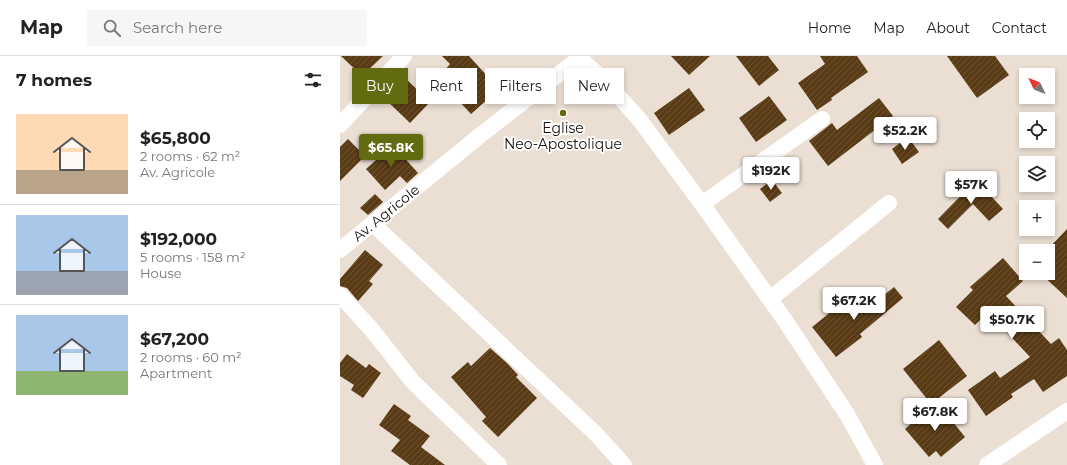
<!DOCTYPE html>
<meta charset="utf-8">
<style>
:root{--surface:#fff;--page:#f6f6f6;--text:#222;--muted:#767676;--line:#e0e0e0;--accent:#636b10}
body{margin:0;font-family:Montserrat,sans-serif;background:var(--page);color:var(--text);height:100vh;display:flex;flex-direction:column;font-size:15px;white-space:nowrap}
*{box-sizing:border-box;margin:0}
p{font-size:13px;color:var(--muted)}
.icon{flex:none;width:22px;height:22px;fill:none;stroke:currentColor;stroke-width:2;stroke-linecap:round;stroke-linejoin:round}
.map{position:relative;flex:1;overflow:hidden}
.side{display:flex;flex-direction:column;background:var(--surface);width:340px}
.side>*{flex:none}
.guide{position:absolute;left:12px;top:12px;width:380px;height:36px;display:flex;gap:8px}
.needle{width:26px;rotate:313deg}
.buttons{position:absolute;left:679px;top:12px;display:grid;gap:8px}
.buttons a{display:grid;place-items:center;width:36px;height:36px;border-radius:0px;background:var(--surface);box-shadow:0 2px 6px #0003;font-size:20px}
.price{position:absolute;translate:-50% -34px;padding:0 9px;border-radius:4px;background:#fff;color:#222;font-size:13px;line-height:26px;filter:drop-shadow(0 1px 2px #0008)}
.price::after{content:'';position:absolute;left:50%;top:24px;width:12px;height:9px;margin-left:-6px;background:inherit;clip-path:polygon(0 0,100% 0,50% 100%)}
.price.on{background:var(--accent);color:#fff}
ul{padding:0;list-style:none}
li{display:flex;align-items:center;gap:12px;height:100px;padding:0 16px}
li+li{border-top:1px solid var(--line)}
li span{display:grid;place-items:center;flex:none;width:112px;height:80px;border-radius:0px;color:#555}
li>.icon{margin-inline-start:auto}
span .icon{width:48px;height:48px;fill:#fffc;stroke-width:1}
li b{font-size:17px}
h2{display:flex;justify-content:space-between;align-items:center;height:48px;padding:0 16px;font-size:17px}
.chip{padding:0 14px;border-radius:0px;background:var(--surface);box-shadow:0 2px 6px #0003;font-size:14px;line-height:36px}
.chip.on{background:var(--accent);color:#fff}
header{display:flex;align-items:center;gap:24px;box-sizing:border-box;height:56px;padding:0 20px;background:var(--surface);border-bottom:1px solid var(--line)}
header strong{font-size:19px}
nav{display:flex;gap:22px;margin-inline-start:auto;font-size:14px}
.search{width:280px;height:36px;background:var(--page);display:flex;align-items:center;gap:10px;box-sizing:border-box;padding:0 14px;border-radius:0px;color:var(--muted);font-size:15px}
main{display:flex;flex:1;min-height:0}
.map>svg:first-child{display:block}
.building{fill:url(#building-hatch)}
.lines{fill:none;stroke-linecap:round;stroke-linejoin:round}
.street{stroke:#fff;stroke-width:16}
.poi-dot{fill:#636b10;stroke:#fff;stroke-width:1.5}
.labels{text-anchor:middle;dominant-baseline:central;stroke-width:4;stroke-linejoin:round;paint-order:stroke}
.poi-label{font-size:14px;fill:#16110e;stroke:#fff}
.street-label{font-size:14px;fill:#16110e;stroke:#fff}
</style>
<header>
<strong>Map</strong>
<div class="search"><svg class="icon" aria-label="search" viewBox="0 0 24 24"><circle cx="10" cy="10" r="6"/><path d="M15 15l6 6"/></svg>Search here</div>
<nav><a>Home</a><a>Map</a><a>About</a><a>Contact</a></nav>
</header>
<main>
<section class="side">
<h2>7 homes<svg class="icon" aria-label="filters" viewBox="0 0 24 24"><path d="M4 7h16M4 17h16"/><circle cx="9" cy="7" r="2"/><circle cx="15" cy="17" r="2"/></svg></h2>
<ul>
<li><span style="background:linear-gradient(#ffd9b3 70%,#b9a48a 0)"><svg class="icon" aria-label="home" viewBox="0 0 24 24"><path d="M3 11l9-7 9 7M6 9v11h12V9"/></svg></span><div><b>$65,800</b><p>2 rooms · 62 m²</p><p>Av. Agricole</p></div></li>
<li><span style="background:linear-gradient(#a9c7e8 70%,#9aa5b1 0)"><svg class="icon" aria-label="home" viewBox="0 0 24 24"><path d="M3 11l9-7 9 7M6 9v11h12V9"/></svg></span><div><b>$192,000</b><p>5 rooms · 158 m²</p><p>House</p></div></li>
<li><span style="background:linear-gradient(#a9c7e8 70%,#8fb573 0)"><svg class="icon" aria-label="home" viewBox="0 0 24 24"><path d="M3 11l9-7 9 7M6 9v11h12V9"/></svg></span><div><b>$67,200</b><p>2 rooms · 60 m²</p><p>Apartment</p></div></li>
</ul>
</section>
<div class="map">
<svg width="727" height="409" viewBox="0 0 727 409">
<defs>
<pattern id="building-hatch" width="6" height="6" patternUnits="userSpaceOnUse"><rect width="6" height="6" fill="#593b15"/><path d="M-1 1l2-2M0 6l6-6M5 7l2-2" fill="none" stroke="#6c5435"/></pattern>
</defs>
<rect width="100%" height="100%" fill="#ebded3"/>
<g class="building">
<polygon points="1,0 43,0 22,20"/>
<polygon points="102,0 129,0 159,33 131,58 107,32 102,37 93,27 106,15 105,14 110,8"/>
<polygon points="331,0 370,0 349,19"/>
<polygon points="396,0 428,0 439,14 419,30"/>
<polygon points="480,0 517,0 528,16 491,42 492,44 477,54 458,27 485,8"/>
<polygon points="607,0 655,0 669,19 637,42"/>
<polygon points="63,20 90,46 70,67 43,41"/>
<polygon points="349,32 365,54 329,79 314,57"/>
<polygon points="429,40 447,64 416,86 399,62"/>
<polygon points="539,42 553,60 488,110 469,85 492,67 497,74"/>
<polygon points="568,81 579,96 562,108 552,93"/>
<polygon points="8,83 25,100 0,125 0,91"/>
<polygon points="53,89 78,117 67,127 60,120 45,134 26,113"/>
<polygon points="432,124 442,137 430,146 420,133"/>
<polygon points="636,124 663,153 649,165 633,148 608,173 598,163"/>
<polygon points="35,138 43,146 28,159 20,152"/>
<polygon points="727,173 727,242 700,217 708,217 708,195 706,195"/>
<polygon points="25,194 43,209 29,225 33,228 18,245 7,232 0,230 0,223"/>
<polygon points="663,202 683,225 666,240 711,288 719,282 727,294 727,320 703,336 694,323 671,338 673,341 646,360 628,334 655,315 660,322 690,301 648,256 635,269 616,251 633,234 630,231"/>
<polygon points="554,231 563,242 520,278 522,281 496,301 472,271 497,251 502,256 528,235 537,245"/>
<polygon points="599,284 627,320 591,348 563,313"/>
<polygon points="150,292 167,307 178,319 176,321 197,342 158,381 142,365 146,361 111,321 128,306 131,310"/>
<polygon points="7,298 26,312 29,308 41,317 23,342 11,334 14,329 0,320 0,307"/>
<polygon points="597,346 625,381 601,401 596,395 589,401 565,373"/>
<polygon points="54,348 71,360 68,364 90,380 81,391 105,409 70,409 51,395 60,384 39,369"/>
</g>
<g class="lines">
<g class="street">
<polyline points="237,0 262,22 299,63 362,148 444,263 508,360 535,409"/>
<polyline points="0,69 64,0"/>
<polyline points="362,148 482,63"/>
<polyline points="33,168 256,378 284,409"/>
<polyline points="0,194 138,81 242,0"/>
<polyline points="0,239 32,274 73,326 159,409"/>
<polyline points="430,243 549,147"/>
<polyline points="647,409 727,355"/>
</g>
</g>
<circle class="poi-dot" cx="223" cy="57" r="4"/>
<g class="labels">
<g class="poi-label">
<text x="223" y="72">Eglise<tspan x="223" dy="16">Neo-Apostolique</tspan></text>
</g>
<g class="street-label">
<text transform="translate(46 157) rotate(-39)">Av. Agricole</text>
</g>
</g>
</svg>
<div class="buttons">
<a><svg class="needle" viewBox="-14 -14 28 28"><path d="M0-13l5 13h-10z" fill="#e53935"/><path d="M0 13l5-13h-10z" fill="#767676"/></svg></a>
<a><svg class="icon" aria-label="locate" viewBox="0 0 24 24"><circle cx="12" cy="12" r="6"/><path d="M12 2v4M12 18v4M2 12h4M18 12h4"/></svg></a>
<a><svg class="icon" aria-label="layers" viewBox="0 0 24 24"><path d="M12 4l9 5-9 5-9-5zM3 14l9 5 9-5"/></svg></a>
<a>+</a>
<a>−</a>
</div>
<b class="price" style="left:565px;top:95px">$52.2K</b>
<b class="price on" style="left:51px;top:112px">$65.8K</b>
<b class="price" style="left:431px;top:135px">$192K</b>
<b class="price" style="left:631px;top:149px">$57K</b>
<b class="price" style="left:514px;top:265px">$67.2K</b>
<b class="price" style="left:672px;top:284px">$50.7K</b>
<b class="price" style="left:595px;top:376px">$67.8K</b>
<div class="guide">
<a class="chip on">Buy</a>
<a class="chip">Rent</a>
<a class="chip">Filters</a>
<a class="chip">New</a>
</div>
</div>
</main>
